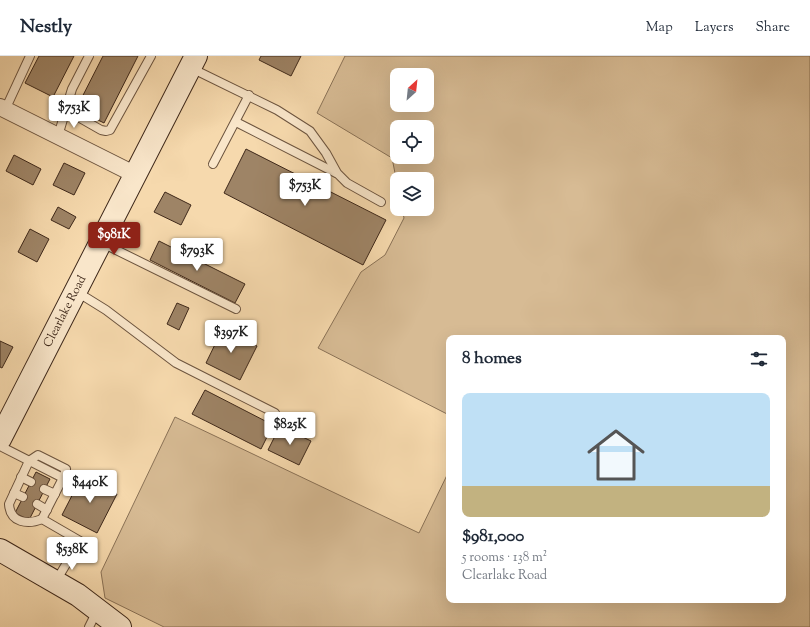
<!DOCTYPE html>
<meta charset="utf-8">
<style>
:root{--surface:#fff;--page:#f6f6f7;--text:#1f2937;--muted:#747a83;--line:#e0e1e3;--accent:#8f2418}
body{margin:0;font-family:"Sorts Mill Goudy",serif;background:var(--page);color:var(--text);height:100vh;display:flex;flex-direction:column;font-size:15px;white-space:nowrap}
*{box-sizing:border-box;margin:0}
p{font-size:13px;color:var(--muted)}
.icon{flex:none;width:22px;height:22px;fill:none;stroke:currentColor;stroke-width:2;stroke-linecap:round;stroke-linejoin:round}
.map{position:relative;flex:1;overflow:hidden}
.side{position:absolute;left:446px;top:279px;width:340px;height:268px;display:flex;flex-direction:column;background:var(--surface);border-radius:8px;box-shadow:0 4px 16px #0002}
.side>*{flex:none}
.needle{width:26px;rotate:27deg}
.controls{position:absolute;left:390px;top:12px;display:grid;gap:8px}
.controls a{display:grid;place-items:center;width:44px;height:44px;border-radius:8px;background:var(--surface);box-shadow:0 4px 16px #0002;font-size:20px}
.price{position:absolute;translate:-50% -34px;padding:0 9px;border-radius:4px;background:#fff;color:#222;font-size:13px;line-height:26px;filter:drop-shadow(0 1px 2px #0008)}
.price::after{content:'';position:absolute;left:50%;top:24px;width:12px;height:9px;margin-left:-6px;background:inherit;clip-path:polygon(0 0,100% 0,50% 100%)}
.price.current{background:var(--accent);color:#fff}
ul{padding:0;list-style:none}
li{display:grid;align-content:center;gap:8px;height:212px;padding:0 16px}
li+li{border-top:1px solid var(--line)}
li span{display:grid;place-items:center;height:124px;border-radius:8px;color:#555}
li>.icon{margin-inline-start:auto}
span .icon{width:72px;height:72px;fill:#fffc;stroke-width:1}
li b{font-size:17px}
h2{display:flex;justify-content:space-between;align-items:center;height:48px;padding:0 16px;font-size:17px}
header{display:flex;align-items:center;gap:24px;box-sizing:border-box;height:56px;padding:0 20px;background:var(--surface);border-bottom:1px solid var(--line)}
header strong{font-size:19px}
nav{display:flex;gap:22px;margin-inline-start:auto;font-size:14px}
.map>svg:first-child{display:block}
.green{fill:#d7bb94;stroke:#8a7257;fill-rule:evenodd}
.building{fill:#9e8466;stroke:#3e281a}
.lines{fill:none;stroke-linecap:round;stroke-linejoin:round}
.lane-casing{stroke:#6c543f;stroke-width:10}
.street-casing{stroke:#6c543f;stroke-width:18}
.secondary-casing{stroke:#3e281a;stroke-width:24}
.lane{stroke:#f9e6ca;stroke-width:8}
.street{stroke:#f9e6ca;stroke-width:16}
.secondary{stroke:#f9e6ca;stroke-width:22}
.labels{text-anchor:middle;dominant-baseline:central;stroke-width:4;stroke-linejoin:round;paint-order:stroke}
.street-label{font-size:12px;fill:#3e281a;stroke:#f9e6ca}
</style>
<header>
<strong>Nestly</strong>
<nav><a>Map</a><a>Layers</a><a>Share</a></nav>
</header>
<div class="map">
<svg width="810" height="571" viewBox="0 0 810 571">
<rect width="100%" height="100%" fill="#f6d9ad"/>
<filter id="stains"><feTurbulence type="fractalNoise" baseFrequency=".005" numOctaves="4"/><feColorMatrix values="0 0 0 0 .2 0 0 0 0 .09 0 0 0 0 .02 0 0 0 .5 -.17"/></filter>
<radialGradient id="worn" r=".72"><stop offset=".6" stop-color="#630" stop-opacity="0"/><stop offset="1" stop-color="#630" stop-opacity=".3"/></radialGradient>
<path class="green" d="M345 0H810V571H164L105 542 101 516 175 361 419 477 449 415V544H783V282H449V359L318 292 361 216 385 199 404 162 402 153H427V123H397V127L392 102 317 57ZM397 19H427V49H397ZM397 71H427V101H397Z"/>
<g class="building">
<polygon points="39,0 74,0 53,41 25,27"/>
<polygon points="103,0 138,0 104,67 76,53"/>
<polygon points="261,0 301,0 291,20 259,4"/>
<polygon points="246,93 386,164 363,209 224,137"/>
<polygon points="14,99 41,113 33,129 6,115"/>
<polygon points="64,107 85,117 74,139 53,129"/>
<polygon points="165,136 191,149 181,169 154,156"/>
<polygon points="58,151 76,161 69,173 51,164"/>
<polygon points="30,173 49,183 37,206 18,196"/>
<polygon points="159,185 245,228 235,247 150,204"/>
<polygon points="177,247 189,252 179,274 167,268"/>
<polygon points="223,272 257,290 240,324 206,307"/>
<polygon points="0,285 13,291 2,312 0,311"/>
<polygon points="205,334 273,369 261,393 192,358"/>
<polygon points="280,370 311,385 299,409 268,394"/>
<polygon points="36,416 50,423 29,464 15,457"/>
<polygon points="82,420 117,438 97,477 62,459"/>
</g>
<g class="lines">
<g class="lane-casing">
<g id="lane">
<polyline points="191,12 277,54 310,75 326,97 337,117 347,127 381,146"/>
<polyline points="5,54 30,0"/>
<polyline points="66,54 101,74 106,75 110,74 151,0"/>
<polyline points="236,66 336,117"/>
<polyline points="58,80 72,33 89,0"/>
<polyline points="213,108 249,39"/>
<polyline points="102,187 236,253"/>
<polyline points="77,236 106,254 176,307 275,357"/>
<polyline points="0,390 63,422 42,463 80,485 56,525"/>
<polyline points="21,421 31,426"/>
<polyline points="44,433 55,438"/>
<polyline points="14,437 23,441"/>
<polyline points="37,448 47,454"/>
<path d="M42 463C28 469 10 467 9 448L29 405 38 399 66 413 63 422"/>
<polyline points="89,571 97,555"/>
</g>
</g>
<g class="street-casing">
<polyline id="street" points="0,51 136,119"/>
</g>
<g class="secondary-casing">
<g id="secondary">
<path id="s1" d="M0 383 196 0"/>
<polyline points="0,494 78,539 120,571"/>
</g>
</g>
<use href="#lane" class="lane"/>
<use href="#street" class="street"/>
<use href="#secondary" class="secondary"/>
</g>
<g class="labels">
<g class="street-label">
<text stroke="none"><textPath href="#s1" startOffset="143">Clearlake Road</textPath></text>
</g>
</g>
<rect width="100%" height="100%" filter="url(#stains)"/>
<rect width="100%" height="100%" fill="url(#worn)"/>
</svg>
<div class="controls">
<a><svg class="needle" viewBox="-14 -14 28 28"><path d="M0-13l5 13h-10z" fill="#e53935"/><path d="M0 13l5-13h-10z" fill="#747a83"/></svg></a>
<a><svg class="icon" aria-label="locate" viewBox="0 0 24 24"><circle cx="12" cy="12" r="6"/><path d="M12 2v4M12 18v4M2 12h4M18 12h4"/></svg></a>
<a><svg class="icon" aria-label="layers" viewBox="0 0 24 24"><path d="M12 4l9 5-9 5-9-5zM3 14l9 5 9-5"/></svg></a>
</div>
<b class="price" style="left:74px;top:73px">$753K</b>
<b class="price" style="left:305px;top:151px">$753K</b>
<b class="price current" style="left:114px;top:200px">$981K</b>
<b class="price" style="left:197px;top:216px">$793K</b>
<b class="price" style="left:231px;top:298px">$397K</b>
<b class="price" style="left:290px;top:390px">$825K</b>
<b class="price" style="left:90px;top:448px">$440K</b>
<b class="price" style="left:72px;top:515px">$538K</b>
<section class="side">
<h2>8 homes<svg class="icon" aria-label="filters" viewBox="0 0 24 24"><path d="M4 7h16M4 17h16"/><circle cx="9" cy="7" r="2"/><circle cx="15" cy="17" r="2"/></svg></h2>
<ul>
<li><span style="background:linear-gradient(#bfe0f5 75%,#c2b280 0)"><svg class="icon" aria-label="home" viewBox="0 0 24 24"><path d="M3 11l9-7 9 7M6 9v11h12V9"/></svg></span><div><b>$981,000</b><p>5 rooms · 138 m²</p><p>Clearlake Road</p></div></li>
</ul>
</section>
</div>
